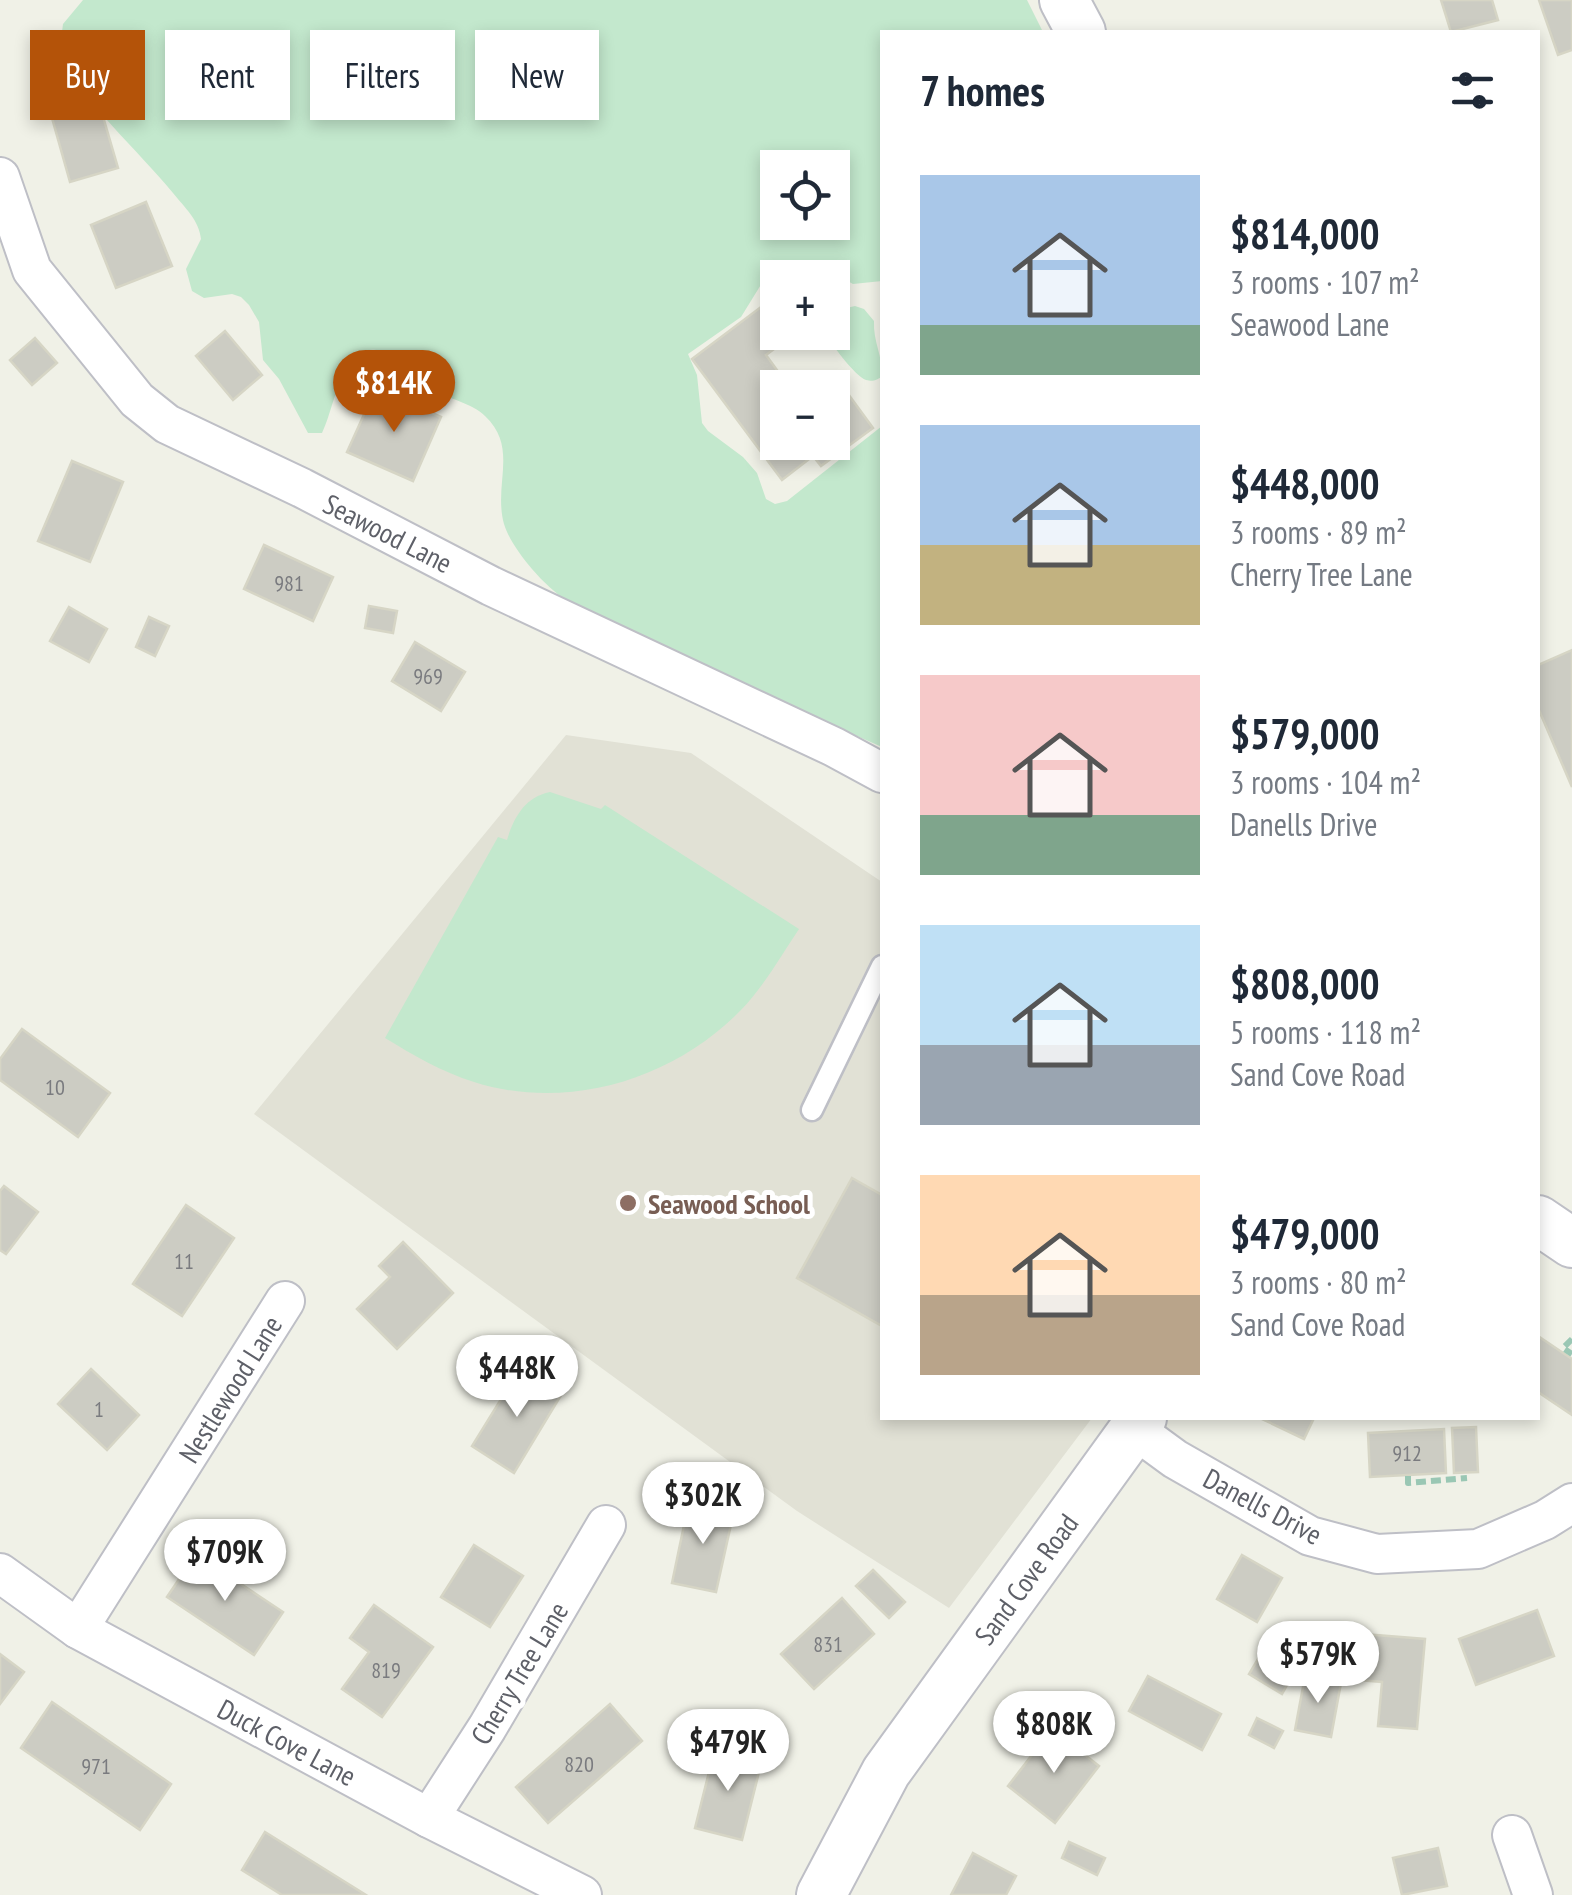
<!DOCTYPE html>
<meta charset="utf-8">
<style>
:root{--surface:#fff;--page:#f2f2f3;--text:#1f2937;--muted:#747a83;--accent:#b45309}
body{margin:0;font-family:"PT Sans Narrow",sans-serif;background:var(--page);color:var(--text);height:100vh;display:flex;flex-direction:column;font-size:38px;white-space:nowrap}
*{box-sizing:border-box;margin:0}
p{font-size:32px;color:var(--muted)}
.icon{flex:none;width:55px;height:55px;fill:none;stroke:currentColor;stroke-width:2;stroke-linecap:round;stroke-linejoin:round}
.map{position:relative;flex:1;overflow:hidden}
.drawer{position:absolute;left:880px;top:30px;width:660px;height:1390px;display:flex;flex-direction:column;background:var(--surface);border-radius:0px;box-shadow:0 5px 15px #0003}
.drawer>*{flex:none}
.hud{position:absolute;left:30px;top:30px;width:700px;height:90px;display:flex;gap:20px}
.buttons{position:absolute;left:760px;top:150px;display:grid;gap:20px}
.buttons a{display:grid;place-items:center;width:90px;height:90px;border-radius:0px;background:var(--surface);box-shadow:0 5px 15px #0003;font-size:50px}
.price{position:absolute;translate:-50% -85px;padding:0 22px;border-radius:35px;background:#fff;color:#222;font-size:32px;line-height:65px;filter:drop-shadow(0 2px 5px #0008)}
.price::after{content:'';position:absolute;left:50%;top:60px;width:30px;height:22px;margin-left:-15px;background:inherit;clip-path:polygon(0 0,100% 0,50% 100%)}
.price.on{background:var(--accent);color:#fff}
ul{padding:0;list-style:none}
li{display:flex;align-items:center;gap:30px;height:250px;padding:0 40px}
li span{display:grid;place-items:center;flex:none;width:280px;height:200px;border-radius:0px;color:#555}
li>.icon{margin-inline-start:auto}
span .icon{width:120px;height:120px;fill:#fffc;stroke-width:1}
li b{font-size:42px}
h2{display:flex;justify-content:space-between;align-items:center;height:120px;padding:0 40px;font-size:42px}
.chip{padding:0 35px;border-radius:0px;background:var(--surface);box-shadow:0 5px 15px #0003;font-size:35px;line-height:90px}
.chip.on{background:var(--accent);color:#fff}
.map>svg:first-child{display:block}
.education{fill:#e1e1d5}
.green{fill:#c3e8cd;fill-rule:evenodd}
.building{fill:#ccccc3;stroke:#d6d5c5;stroke-width:2.5}
.lines{fill:none;stroke-linecap:round;stroke-linejoin:round}
.service-casing{stroke:#bebfc6;stroke-width:25}
.minor-casing{stroke:#bebfc6;stroke-width:42}
.tertiary-casing{stroke:#bebfc6;stroke-width:52}
.path{stroke:#9ac7b4;stroke-width:6;stroke-dasharray:10 5;stroke-linecap:butt}
.service{stroke:#fff;stroke-width:20}
.minor{stroke:#fff;stroke-width:38}
.tertiary{stroke:#fff;stroke-width:48}
.education-dot{fill:#8d6e63;stroke:#fff;stroke-width:4}
.labels{text-anchor:middle;dominant-baseline:central;stroke-width:10;stroke-linejoin:round;paint-order:stroke}
.number-label{font-size:22px;fill:#7a7b7f}
.street-label{font-size:28px;fill:#5e6068;stroke:#fff}
.education-label{font-size:28px;font-weight:bold;fill:#785e54;stroke:#fff;text-anchor:start}
</style>
<div class="map">
<svg width="1572" height="1895" viewBox="0 0 1572 1895">
<rect width="100%" height="100%" fill="#f0f1e7"/>
<polygon class="education" points="566,735 691,753 882,882 882,1418 1092,1418 949,1608 797,1511 254,1114"/>
<g class="green">
<path d="M83 0H1027L1043 32H882V281L853 284 819 265H800L773 274 762 283 741 317 688 354 697 375 702 423 708 431 743 457 757 473 766 499 775 504 787 501 882 426V747C824 722 766 696 708 671 647 644 576 621 532 569 521 556 509 540 504 524 493 484 519 448 485 416 471 402 448 400 432 388 416 376 397 353 376 350 341 345 334 411 322 433H308L279 379 263 360 259 322 249 305 241 297 232 294 204 298 192 291 186 269 201 239C199 220 185 208 173 193 136 148 87 106 59 55L63 24ZM778 168H832V222H778Z"/>
<path d="M855 306 864 309 874 321C873 342 883 356 882 377 875 380 874 382 866 380 855 376 830 343 826 333L832 332 834 311Z"/>
<path d="M550 792 601 809 605 805 799 929C781 956 764 986 741 1010 674 1079 568 1112 474 1082 442 1072 413 1055 385 1038L498 837 507 840C514 817 525 797 550 792Z"/>
</g>
<g class="building">
<polygon points="1441,0 1492,0 1498,20 1451,32"/>
<polygon points="1539,0 1572,0 1572,50 1558,55"/>
<polygon points="90,72 118,168 70,182 43,86"/>
<polygon points="146,202 172,266 116,288 91,225"/>
<polygon points="769,301 778,312 778,332 794,334 766,355 790,388 778,388 778,442 832,442 832,395 843,387 873,428 821,466 813,456 782,480 692,359"/>
<polygon points="225,331 262,375 233,400 196,356"/>
<polygon points="35,338 57,363 32,385 10,360"/>
<polygon points="376,388 441,417 413,481 347,452"/>
<polygon points="72,461 123,482 90,562 38,541"/>
<polygon points="264,545 333,577 313,621 244,589"/>
<polygon points="369,606 397,611 393,633 365,628"/>
<polygon points="69,607 107,629 89,662 50,641"/>
<polygon points="149,617 169,626 155,656 136,647"/>
<polygon points="415,642 465,672 441,711 392,681"/>
<polygon points="1572,650 1572,787 1538,708 1538,665"/>
<polygon points="22,1029 110,1093 78,1137 0,1080 0,1059"/>
<polygon points="852,1178 882,1195 882,1326 797,1278"/>
<polygon points="4,1186 38,1212 6,1254 0,1250 0,1191"/>
<polygon points="186,1205 234,1238 182,1316 133,1284"/>
<polygon points="403,1242 453,1293 397,1349 357,1309 390,1277 379,1266"/>
<polygon points="1538,1336 1572,1359 1572,1415 1538,1392"/>
<polygon points="521,1367 563,1392 514,1473 472,1446"/>
<polygon points="91,1369 139,1415 107,1450 58,1404"/>
<polygon points="1260,1418 1314,1418 1304,1439"/>
<polygon points="1476,1427 1478,1472 1454,1473 1452,1428"/>
<polygon points="1444,1429 1446,1473 1370,1477 1368,1433"/>
<polygon points="689,1501 734,1511 716,1592 672,1583"/>
<polygon points="474,1545 523,1576 490,1627 441,1597"/>
<polygon points="196,1554 283,1612 254,1655 167,1597"/>
<polygon points="1242,1555 1282,1578 1257,1622 1217,1599"/>
<polygon points="873,1570 905,1602 889,1618 856,1586"/>
<polygon points="842,1598 874,1634 814,1689 781,1654"/>
<polygon points="374,1605 433,1647 382,1717 342,1689 369,1652 350,1638"/>
<polygon points="1537,1610 1554,1656 1476,1685 1459,1639"/>
<polygon points="1351,1633 1425,1639 1417,1729 1378,1726 1382,1682 1347,1679"/>
<polygon points="0,1654 24,1672 0,1704"/>
<polygon points="1258,1659 1291,1678 1282,1694 1249,1674"/>
<polygon points="1148,1676 1221,1714 1202,1750 1129,1711"/>
<polygon points="1305,1676 1341,1683 1331,1737 1295,1730"/>
<polygon points="52,1702 171,1784 140,1830 21,1748"/>
<polygon points="610,1704 642,1741 548,1823 516,1787"/>
<polygon points="1257,1718 1283,1731 1274,1748 1249,1735"/>
<polygon points="1052,1729 1099,1766 1055,1823 1008,1786"/>
<polygon points="715,1748 762,1760 742,1840 695,1828"/>
<polygon points="265,1832 366,1895 282,1895 242,1870"/>
<polygon points="1069,1842 1105,1858 1097,1875 1062,1858"/>
<polygon points="1438,1848 1447,1886 1402,1895 1393,1858"/>
<polygon points="973,1853 1016,1876 1006,1895 951,1895"/>
</g>
<g class="lines">
<g class="service-casing">
<polyline id="service" points="812,1110 882,966"/>
</g>
<g class="minor-casing">
<g id="minor">
<polyline points="0,177 32,270 137,400 167,424 302,488 491,586 834,747 882,773"/>
<polyline points="1134,1429 1175,1459 1310,1536 1377,1554 1478,1549 1545,1520 1572,1503"/>
<polyline points="0,1573 78,1629 429,1818 582,1895"/>
<polyline points="78,1629 285,1301"/>
<polyline points="429,1818 487,1728 606,1525"/>
<polyline points="1512,1835 1533,1895"/>
</g>
</g>
<g class="tertiary-casing">
<g id="tertiary">
<polyline points="1064,0 1081,32"/>
<polyline points="1538,1220 1572,1243"/>
<polyline points="821,1895 886,1772 1142,1418"/>
</g>
</g>
<g class="path">
<polyline points="1572,1339 1563,1348 1572,1354"/>
<polyline points="1408,1476 1408,1483 1467,1478"/>
</g>
<use href="#service" class="service"/>
<use href="#minor" class="minor"/>
<use href="#tertiary" class="tertiary"/>
</g>
<circle class="education-dot" cx="628" cy="1203" r="10"/>
<g class="labels">
<g class="number-label">
<text x="289" y="583">981</text>
<text x="428" y="676">969</text>
<text x="55" y="1087">10</text>
<text x="184" y="1261">11</text>
<text x="99" y="1409">1</text>
<text x="1407" y="1453">912</text>
<text x="828" y="1644">831</text>
<text x="386" y="1670">819</text>
<text x="579" y="1764">820</text>
<text x="96" y="1766">971</text>
</g>
<g class="street-label">
<text transform="translate(388 533) rotate(27)">Seawood Lane</text>
<text transform="translate(230 1389) rotate(-58)">Nestlewood Lane</text>
<text transform="translate(1263 1506) rotate(28)">Danells Drive</text>
<text transform="translate(1026 1579) rotate(-54)">Sand Cove Road</text>
<text transform="translate(519 1673) rotate(-59)">Cherry Tree Lane</text>
<text transform="translate(287 1742) rotate(28)">Duck Cove Lane</text>
</g>
<g class="education-label">
<text x="648" y="1203">Seawood School</text>
</g>
</g>
</svg>
<div class="buttons">
<a><svg class="icon" aria-label="locate" viewBox="0 0 24 24"><circle cx="12" cy="12" r="6"/><path d="M12 2v4M12 18v4M2 12h4M18 12h4"/></svg></a>
<a>+</a>
<a>−</a>
</div>
<b class="price on" style="left:394px;top:435px">$814K</b>
<b class="price" style="left:517px;top:1420px">$448K</b>
<b class="price" style="left:703px;top:1547px">$302K</b>
<b class="price" style="left:225px;top:1604px">$709K</b>
<b class="price" style="left:1318px;top:1706px">$579K</b>
<b class="price" style="left:1054px;top:1776px">$808K</b>
<b class="price" style="left:728px;top:1794px">$479K</b>
<div class="hud">
<a class="chip on">Buy</a>
<a class="chip">Rent</a>
<a class="chip">Filters</a>
<a class="chip">New</a>
</div>
<section class="drawer">
<h2>7 homes<svg class="icon" aria-label="filters" viewBox="0 0 24 24"><path d="M4 7h16M4 17h16"/><circle cx="9" cy="7" r="2"/><circle cx="15" cy="17" r="2"/></svg></h2>
<ul>
<li><span style="background:linear-gradient(#a9c7e8 75%,#7fa58c 0)"><svg class="icon" aria-label="home" viewBox="0 0 24 24"><path d="M3 11l9-7 9 7M6 9v11h12V9"/></svg></span><div><b>$814,000</b><p>3 rooms · 107 m²</p><p>Seawood Lane</p></div></li>
<li><span style="background:linear-gradient(#a9c7e8 60%,#c2b280 0)"><svg class="icon" aria-label="home" viewBox="0 0 24 24"><path d="M3 11l9-7 9 7M6 9v11h12V9"/></svg></span><div><b>$448,000</b><p>3 rooms · 89 m²</p><p>Cherry Tree Lane</p></div></li>
<li><span style="background:linear-gradient(#f6c9c9 70%,#7fa58c 0)"><svg class="icon" aria-label="home" viewBox="0 0 24 24"><path d="M3 11l9-7 9 7M6 9v11h12V9"/></svg></span><div><b>$579,000</b><p>3 rooms · 104 m²</p><p>Danells Drive</p></div></li>
<li><span style="background:linear-gradient(#bfe0f5 60%,#9aa5b1 0)"><svg class="icon" aria-label="home" viewBox="0 0 24 24"><path d="M3 11l9-7 9 7M6 9v11h12V9"/></svg></span><div><b>$808,000</b><p>5 rooms · 118 m²</p><p>Sand Cove Road</p></div></li>
<li><span style="background:linear-gradient(#ffd9b3 60%,#b9a48a 0)"><svg class="icon" aria-label="home" viewBox="0 0 24 24"><path d="M3 11l9-7 9 7M6 9v11h12V9"/></svg></span><div><b>$479,000</b><p>3 rooms · 80 m²</p><p>Sand Cove Road</p></div></li>
</ul>
</section>
</div>
